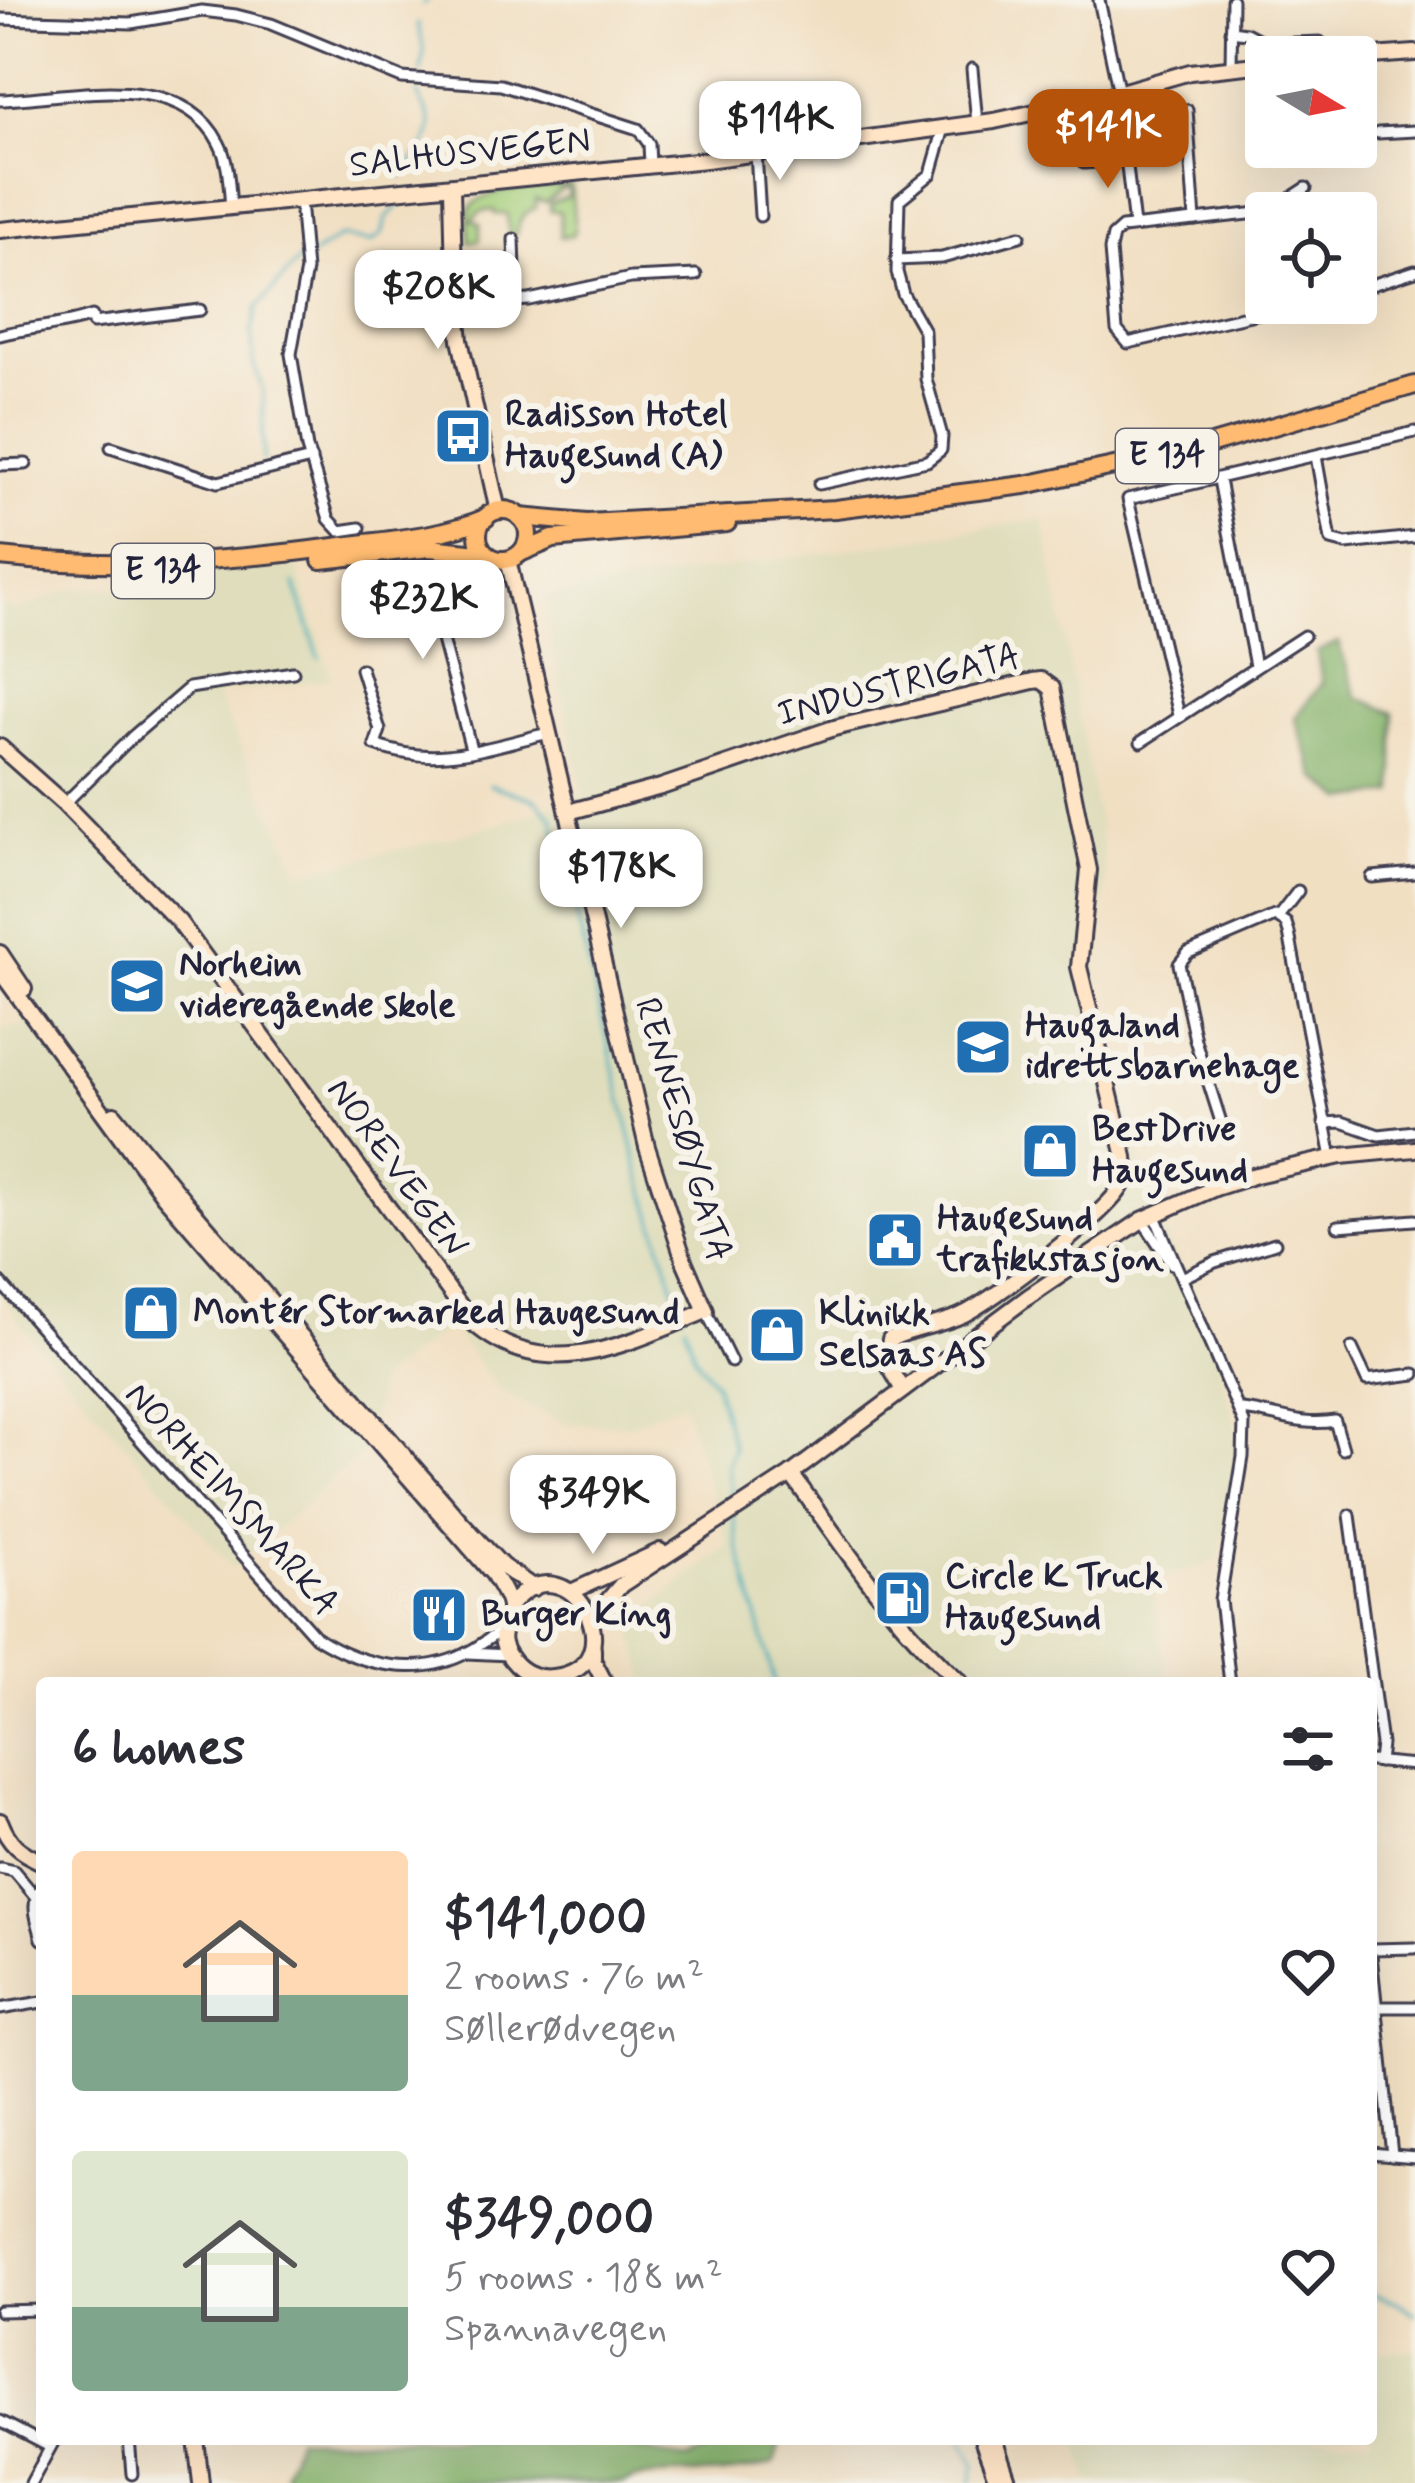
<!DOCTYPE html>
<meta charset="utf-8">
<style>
:root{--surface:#fff;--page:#f7f7f7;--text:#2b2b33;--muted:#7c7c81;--accent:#b45309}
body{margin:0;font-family:Mynerve,sans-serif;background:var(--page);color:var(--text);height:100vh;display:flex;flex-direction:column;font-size:45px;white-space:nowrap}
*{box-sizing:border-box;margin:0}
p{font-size:39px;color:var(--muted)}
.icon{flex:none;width:66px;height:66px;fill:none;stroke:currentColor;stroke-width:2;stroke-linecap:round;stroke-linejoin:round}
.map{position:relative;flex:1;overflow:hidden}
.side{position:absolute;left:36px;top:1677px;width:1341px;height:768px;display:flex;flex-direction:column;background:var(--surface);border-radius:12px;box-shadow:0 12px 48px #0002}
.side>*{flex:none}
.needle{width:78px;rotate:100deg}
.controls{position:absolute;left:1245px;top:36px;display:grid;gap:24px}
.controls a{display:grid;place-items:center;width:132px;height:132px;border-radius:12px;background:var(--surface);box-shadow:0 12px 48px #0002;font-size:60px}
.price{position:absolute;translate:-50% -102px;padding:0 27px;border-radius:24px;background:#fff;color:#222;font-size:39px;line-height:78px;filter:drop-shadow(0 3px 6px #0008)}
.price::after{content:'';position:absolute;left:50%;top:72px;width:36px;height:27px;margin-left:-18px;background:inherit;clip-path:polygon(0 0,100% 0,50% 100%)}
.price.selected{background:var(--accent);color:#fff}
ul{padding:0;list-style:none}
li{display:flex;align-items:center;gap:36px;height:300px;padding:0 36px}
li span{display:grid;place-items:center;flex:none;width:336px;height:240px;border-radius:12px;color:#555}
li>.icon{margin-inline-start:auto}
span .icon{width:144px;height:144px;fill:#fffc;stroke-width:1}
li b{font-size:51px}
h2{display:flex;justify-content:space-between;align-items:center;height:144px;padding:0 36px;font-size:51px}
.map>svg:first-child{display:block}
.built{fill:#dfddbb}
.green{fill:#a5cf7b;stroke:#64785b;stroke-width:3}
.forest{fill:#84b26b;stroke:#536a53;stroke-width:3}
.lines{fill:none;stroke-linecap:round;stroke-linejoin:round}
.stream{stroke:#3caabb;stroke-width:3}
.street-casing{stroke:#413e4f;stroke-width:15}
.secondary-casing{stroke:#413e4f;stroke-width:20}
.highway-casing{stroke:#413e4f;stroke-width:22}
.street{stroke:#fff;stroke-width:9}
.secondary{stroke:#ffe4c6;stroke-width:14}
.highway{stroke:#febb71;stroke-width:16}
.labels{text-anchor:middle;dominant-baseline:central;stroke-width:12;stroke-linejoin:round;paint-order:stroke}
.shield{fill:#f7f3e8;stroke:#62616f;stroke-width:3}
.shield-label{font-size:33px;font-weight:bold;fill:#22223b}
.street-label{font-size:36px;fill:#22223b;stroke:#f7f3e8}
.poi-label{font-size:36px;font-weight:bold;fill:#22223b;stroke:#f7f3e8;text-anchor:start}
</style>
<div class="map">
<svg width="1415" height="2483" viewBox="0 0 1415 2483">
<rect width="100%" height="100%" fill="#f7f3e8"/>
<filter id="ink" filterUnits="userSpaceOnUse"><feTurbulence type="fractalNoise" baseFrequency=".00833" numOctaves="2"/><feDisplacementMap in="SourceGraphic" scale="24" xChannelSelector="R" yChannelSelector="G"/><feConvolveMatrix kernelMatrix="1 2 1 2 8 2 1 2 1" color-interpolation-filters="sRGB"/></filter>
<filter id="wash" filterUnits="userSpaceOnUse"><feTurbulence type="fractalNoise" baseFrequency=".004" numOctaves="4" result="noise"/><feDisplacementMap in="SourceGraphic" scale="48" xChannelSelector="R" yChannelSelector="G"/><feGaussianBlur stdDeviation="2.7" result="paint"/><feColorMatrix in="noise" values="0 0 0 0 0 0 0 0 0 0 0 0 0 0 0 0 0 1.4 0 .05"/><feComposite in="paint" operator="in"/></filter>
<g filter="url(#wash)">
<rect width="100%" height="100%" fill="#f1dfc2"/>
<g class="built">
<polygon points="1043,519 1102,843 1106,894 1094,946 1099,995 1154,1211 1209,1326 1238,1435 1235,1483 1218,1560 1152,1582 1167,1683 981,1683 949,1655 897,1668 863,1683 648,1683 630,1623 728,1546 683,1402 630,1424 567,1424 500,1391 449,1325 378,1381 368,1447 233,1568 22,1326 0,1291 0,1030 25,1025 17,1005 0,983 0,605 16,612 73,589 165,587 167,562 290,545 332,679 215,694 301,873 445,839 529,815 585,794 553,653 545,596"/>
<polygon points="1415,2350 1415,2483 1090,2483 1078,2443 1081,2439 1371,2439 1371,2353"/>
</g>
<path class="green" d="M571 185 575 228 572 236 560 237V212L550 210V203L568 197 569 190 564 188 546 202 536 199V208C524 212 518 222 516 234L509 235 507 214H495L494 210 480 212 472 220 480 224V240L470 242C470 233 467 220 469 212 477 185 548 189 571 185Z"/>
<g class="forest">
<polygon points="1338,642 1357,697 1394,713 1394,793 1344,800 1316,777 1295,718 1322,683 1317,652"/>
<path d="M296 2439H613C634 2454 661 2450 685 2460L717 2449 726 2439H776L779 2446 774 2463C718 2483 666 2466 623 2483H285V2471Z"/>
</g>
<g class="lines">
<g class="stream">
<polyline points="423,4 428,0"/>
<polyline points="418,24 424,50 421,71"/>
<path d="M403 177C410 160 435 141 431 122 429 113 420 102 417 93"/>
<polyline points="309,257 340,237 372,242 382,234 386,219 401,203"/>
<polyline points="263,460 263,391 253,361 252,331 257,308 300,259"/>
<polyline points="295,584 319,658"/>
<polyline points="490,785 536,800 553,818 640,1174 682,1315"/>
<polyline points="685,1324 694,1355 715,1384 733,1447 728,1465 733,1506"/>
<polyline points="734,1516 737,1542 775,1683"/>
<polyline points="1371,2294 1397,2302 1415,2314"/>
<polyline points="963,2439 975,2466 971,2483"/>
</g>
</g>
</g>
<g filter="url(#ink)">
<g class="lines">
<g class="street-casing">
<g id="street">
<polyline points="1099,0 1119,93"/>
<polyline points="0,19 131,23 202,11 236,15 271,24 402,78 501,85 638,129 649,144 650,165"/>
<polyline points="1231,31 1246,33 1267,44 1320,42"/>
<polyline points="1231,67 1232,0"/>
<polyline points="972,69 977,123"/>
<path d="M0 100C68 98 180 67 219 143 229 162 229 186 231 208"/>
<polyline points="1187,110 1195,220"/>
<polyline points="1378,133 1415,131"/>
<polyline points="1125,150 1134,226"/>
<polyline points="756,153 760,216"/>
<polyline points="1084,163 1127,160"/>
<polyline points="300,201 306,270 291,354 307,448 329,519 340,531 360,528"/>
<polyline points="514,239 516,301"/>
<polyline points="896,260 942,258 1020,236"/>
<polyline points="1356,290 1415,271"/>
<polyline points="1303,303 1128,343 1117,330 1110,250 1113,236 1122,228 1258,213 1280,205 1306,188"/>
<polyline points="456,305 529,300 631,278 696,275"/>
<path d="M0 335C29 327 60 327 92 316L93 323 200 310"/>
<polyline points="111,447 218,482 311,459"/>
<polyline points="1316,456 1331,540 1346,544 1415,537"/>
<polyline points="0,465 26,464"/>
<polyline points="1219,480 1255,666"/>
<polyline points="819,484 927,461 941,450 942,436 926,379 924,331 903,294 897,272 899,200 931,174 944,128"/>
<polyline points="422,564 471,749"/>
<polyline points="369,578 423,571"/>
<path d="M361 669 380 730 375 745C437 769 487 747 549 733"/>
<polyline points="1179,715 1128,499 1415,432"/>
<polyline points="1141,742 1304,636"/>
<polyline points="64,804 132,737 189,688 293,672"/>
<polyline points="1372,877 1415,873"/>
<polyline points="1278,917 1298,891"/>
<polyline points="1221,1122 1195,1040 1179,964 1188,953 1275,916 1286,923 1289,933 1332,1158"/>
<polyline points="1324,1123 1342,1122 1379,1135 1415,1131"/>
<polyline points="1154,1214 1244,1423 1243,1457 1220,1600 1230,1683"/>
<polyline points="1142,1220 1172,1264"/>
<polyline points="1338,1226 1415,1220"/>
<polyline points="1182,1278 1215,1262 1275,1243"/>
<path d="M0 1282 316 1637C361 1666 421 1679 470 1651 481 1645 491 1637 502 1630"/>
<polyline points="706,1311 731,1362"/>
<polyline points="1352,1348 1367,1380 1415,1374"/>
<path d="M1242 1410C1280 1414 1298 1427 1335 1421L1343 1449"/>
<polyline points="1350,1515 1381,1744 1379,1762"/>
<polyline points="467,1653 509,1655"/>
<polyline points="1371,1761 1415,1765"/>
<polyline points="0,1868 14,1871 35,1896"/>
<path d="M42 1885C29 1905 37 1918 42 1939"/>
<polyline points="1371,1949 1415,1948"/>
<polyline points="1371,1954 1392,2155"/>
<polyline points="1377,2007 1415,2007"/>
<polyline points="0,2009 42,2002"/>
<polyline points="1371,2153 1415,2157"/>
<polyline points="0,2311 42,2310"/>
<polyline points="0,2421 50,2447"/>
<polyline points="129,2439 132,2474"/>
<polyline points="31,2483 55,2439"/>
</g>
</g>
<g class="secondary-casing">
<g id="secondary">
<polyline points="1356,57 1415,53"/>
<polyline points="452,186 454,280 460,340 498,511"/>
<polyline points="0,230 706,160 994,121 1100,98 1190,72 1266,64"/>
<path d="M0 747 64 804 179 922 472 1322C545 1387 628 1343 706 1311L685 1263 647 1147 508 560"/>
<path d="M568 812 661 787 834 728 1033 681 1041 680 1052 688 1089 870 1079 967 1125 1157C1126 1166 1126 1176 1122 1185 1110 1212 991 1302 962 1315 939 1326 913 1327 890 1339L887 1362 903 1390"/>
<polyline points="0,953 24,989"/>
<path d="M0 971 164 1196 493 1574C498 1582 509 1599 509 1608 509 1628 492 1635 512 1660 522 1673 538 1679 553 1677 639 1668 569 1531 509 1607"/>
<polyline points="114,1114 186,1203 462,1523 502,1566 534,1588"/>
<path d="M791 1474C845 1548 892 1622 961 1683"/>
<polyline points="571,1592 660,1551"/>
<polyline points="592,1619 621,1585 791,1474 1028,1297 1142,1220 1215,1188 1256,1175 1341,1156 1415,1149"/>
<polyline points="593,1649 593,1660 605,1683"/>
<path d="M0 1821C9 1844 19 1852 42 1862"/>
<polyline points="196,2439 201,2483"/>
<polyline points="982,2439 998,2483"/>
<polyline points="994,2439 1009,2483"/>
</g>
</g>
<g class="highway-casing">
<g id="highway">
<circle cx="503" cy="535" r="25"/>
<polyline points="520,517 587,523 835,509 1025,485 1198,448 1415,385"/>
<polyline points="522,552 553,539 727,523"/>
<path d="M0 557C118 570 233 561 350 545 396 539 443 536 486 518"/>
<polyline points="321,560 430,548 487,554"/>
</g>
</g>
<use href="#street" class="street"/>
<use href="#secondary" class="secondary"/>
<use href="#highway" class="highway"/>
</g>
</g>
<defs>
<g id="bus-square" transform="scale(3)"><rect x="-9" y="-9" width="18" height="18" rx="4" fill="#1f6fb2" stroke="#f7f3e8"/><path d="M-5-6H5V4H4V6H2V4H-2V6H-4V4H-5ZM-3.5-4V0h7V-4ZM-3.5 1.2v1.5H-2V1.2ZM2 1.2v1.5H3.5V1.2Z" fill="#fff"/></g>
<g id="school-square" transform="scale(3)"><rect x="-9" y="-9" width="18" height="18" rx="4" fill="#1f6fb2" stroke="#f7f3e8"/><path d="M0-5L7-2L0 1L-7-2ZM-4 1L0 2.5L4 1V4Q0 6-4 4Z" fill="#fff"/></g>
<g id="shop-square" transform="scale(3)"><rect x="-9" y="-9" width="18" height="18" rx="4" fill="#1f6fb2" stroke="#f7f3e8"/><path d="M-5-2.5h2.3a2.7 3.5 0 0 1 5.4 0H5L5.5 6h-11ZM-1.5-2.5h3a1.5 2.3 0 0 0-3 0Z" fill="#fff"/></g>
<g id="civic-square" transform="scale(3)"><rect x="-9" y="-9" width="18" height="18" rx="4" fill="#1f6fb2" stroke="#f7f3e8"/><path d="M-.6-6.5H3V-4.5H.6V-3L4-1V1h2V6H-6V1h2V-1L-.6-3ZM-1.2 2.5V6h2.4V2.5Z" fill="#fff"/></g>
<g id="fuel-square" transform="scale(3)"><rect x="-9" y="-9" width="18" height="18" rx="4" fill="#1f6fb2" stroke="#f7f3e8"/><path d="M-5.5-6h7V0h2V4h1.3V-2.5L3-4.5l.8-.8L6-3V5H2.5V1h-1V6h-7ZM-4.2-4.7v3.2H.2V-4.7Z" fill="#fff"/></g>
<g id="restaurant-square" transform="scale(3)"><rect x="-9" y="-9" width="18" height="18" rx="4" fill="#1f6fb2" stroke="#f7f3e8"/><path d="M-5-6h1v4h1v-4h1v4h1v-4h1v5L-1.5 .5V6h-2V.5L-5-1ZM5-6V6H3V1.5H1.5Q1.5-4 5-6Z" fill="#fff"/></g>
</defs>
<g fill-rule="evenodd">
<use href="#bus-square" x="463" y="436"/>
<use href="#school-square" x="137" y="986"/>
<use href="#school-square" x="983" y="1047"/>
<use href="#shop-square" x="1050" y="1151"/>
<use href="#civic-square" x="895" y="1240"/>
<use href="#shop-square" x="151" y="1313"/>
<use href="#shop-square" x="777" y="1335"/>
<use href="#fuel-square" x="903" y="1598"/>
<use href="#restaurant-square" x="439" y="1615"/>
</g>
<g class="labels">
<g class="shield">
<rect x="1116" y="429" width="102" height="54" rx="9"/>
<rect x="112" y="544" width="102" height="54" rx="9"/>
</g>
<g class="shield-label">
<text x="1167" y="456">E 134</text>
<text x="163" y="571">E 134</text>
</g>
<g class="street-label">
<text transform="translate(470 154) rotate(-6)">SALHUSVEGEN</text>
<text transform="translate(899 686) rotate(-14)">INDUSTRIGATA</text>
<text transform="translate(682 1130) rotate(74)">RENNESØYGATA</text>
<text transform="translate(396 1169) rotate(54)">NOREVEGEN</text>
<text transform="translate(231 1500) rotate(48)">NORHEIMSMARKA</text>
</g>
<g class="poi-label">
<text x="505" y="415">Radisson Hotel<tspan x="505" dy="41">Haugesund (A)</tspan></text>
<text x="179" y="965">Norheim<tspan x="179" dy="41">videregående skole</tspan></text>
<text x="1025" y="1026">Haugaland<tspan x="1025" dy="41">idrettsbarnehage</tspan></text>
<text x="1092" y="1130">BestDrive<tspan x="1092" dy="41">Haugesund</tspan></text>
<text x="937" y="1219">Haugesund<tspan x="937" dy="41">trafikkstasjon</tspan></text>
<text x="193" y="1313">Montér Stormarked Haugesund</text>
<text x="819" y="1314">Klinikk<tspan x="819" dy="41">Selsaas AS</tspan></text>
<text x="945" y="1577">Circle K Truck<tspan x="945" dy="41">Haugesund</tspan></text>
<text x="481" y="1615">Burger King</text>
</g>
</g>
</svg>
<div class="controls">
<a><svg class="needle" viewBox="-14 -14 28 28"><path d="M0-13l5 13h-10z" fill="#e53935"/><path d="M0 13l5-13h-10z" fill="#7c7c81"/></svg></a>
<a><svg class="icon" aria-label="locate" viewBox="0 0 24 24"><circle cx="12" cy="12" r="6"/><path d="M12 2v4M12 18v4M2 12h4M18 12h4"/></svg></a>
</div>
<b class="price" style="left:780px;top:183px">$114K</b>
<b class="price selected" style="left:1108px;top:191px">$141K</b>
<b class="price" style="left:438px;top:352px">$208K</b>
<b class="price" style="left:423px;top:662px">$232K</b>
<b class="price" style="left:621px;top:931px">$178K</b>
<b class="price" style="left:593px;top:1557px">$349K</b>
<section class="side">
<h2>6 homes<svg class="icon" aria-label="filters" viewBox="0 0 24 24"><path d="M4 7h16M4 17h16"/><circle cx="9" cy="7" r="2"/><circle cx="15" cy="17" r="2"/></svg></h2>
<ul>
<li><span style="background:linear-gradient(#ffd9b3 60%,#7fa58c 0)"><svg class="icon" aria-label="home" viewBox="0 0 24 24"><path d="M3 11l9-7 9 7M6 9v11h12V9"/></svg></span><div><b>$141,000</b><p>2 rooms · 76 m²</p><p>Søllerødvegen</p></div><svg class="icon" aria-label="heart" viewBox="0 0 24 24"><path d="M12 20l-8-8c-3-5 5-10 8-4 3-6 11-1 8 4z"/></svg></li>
<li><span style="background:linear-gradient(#dfe7d0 65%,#7fa58c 0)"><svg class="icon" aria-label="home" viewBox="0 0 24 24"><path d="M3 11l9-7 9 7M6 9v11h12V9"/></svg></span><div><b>$349,000</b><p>5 rooms · 188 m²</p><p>Spannavegen</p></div><svg class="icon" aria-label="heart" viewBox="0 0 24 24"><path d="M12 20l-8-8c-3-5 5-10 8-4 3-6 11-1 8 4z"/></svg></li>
</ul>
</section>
</div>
